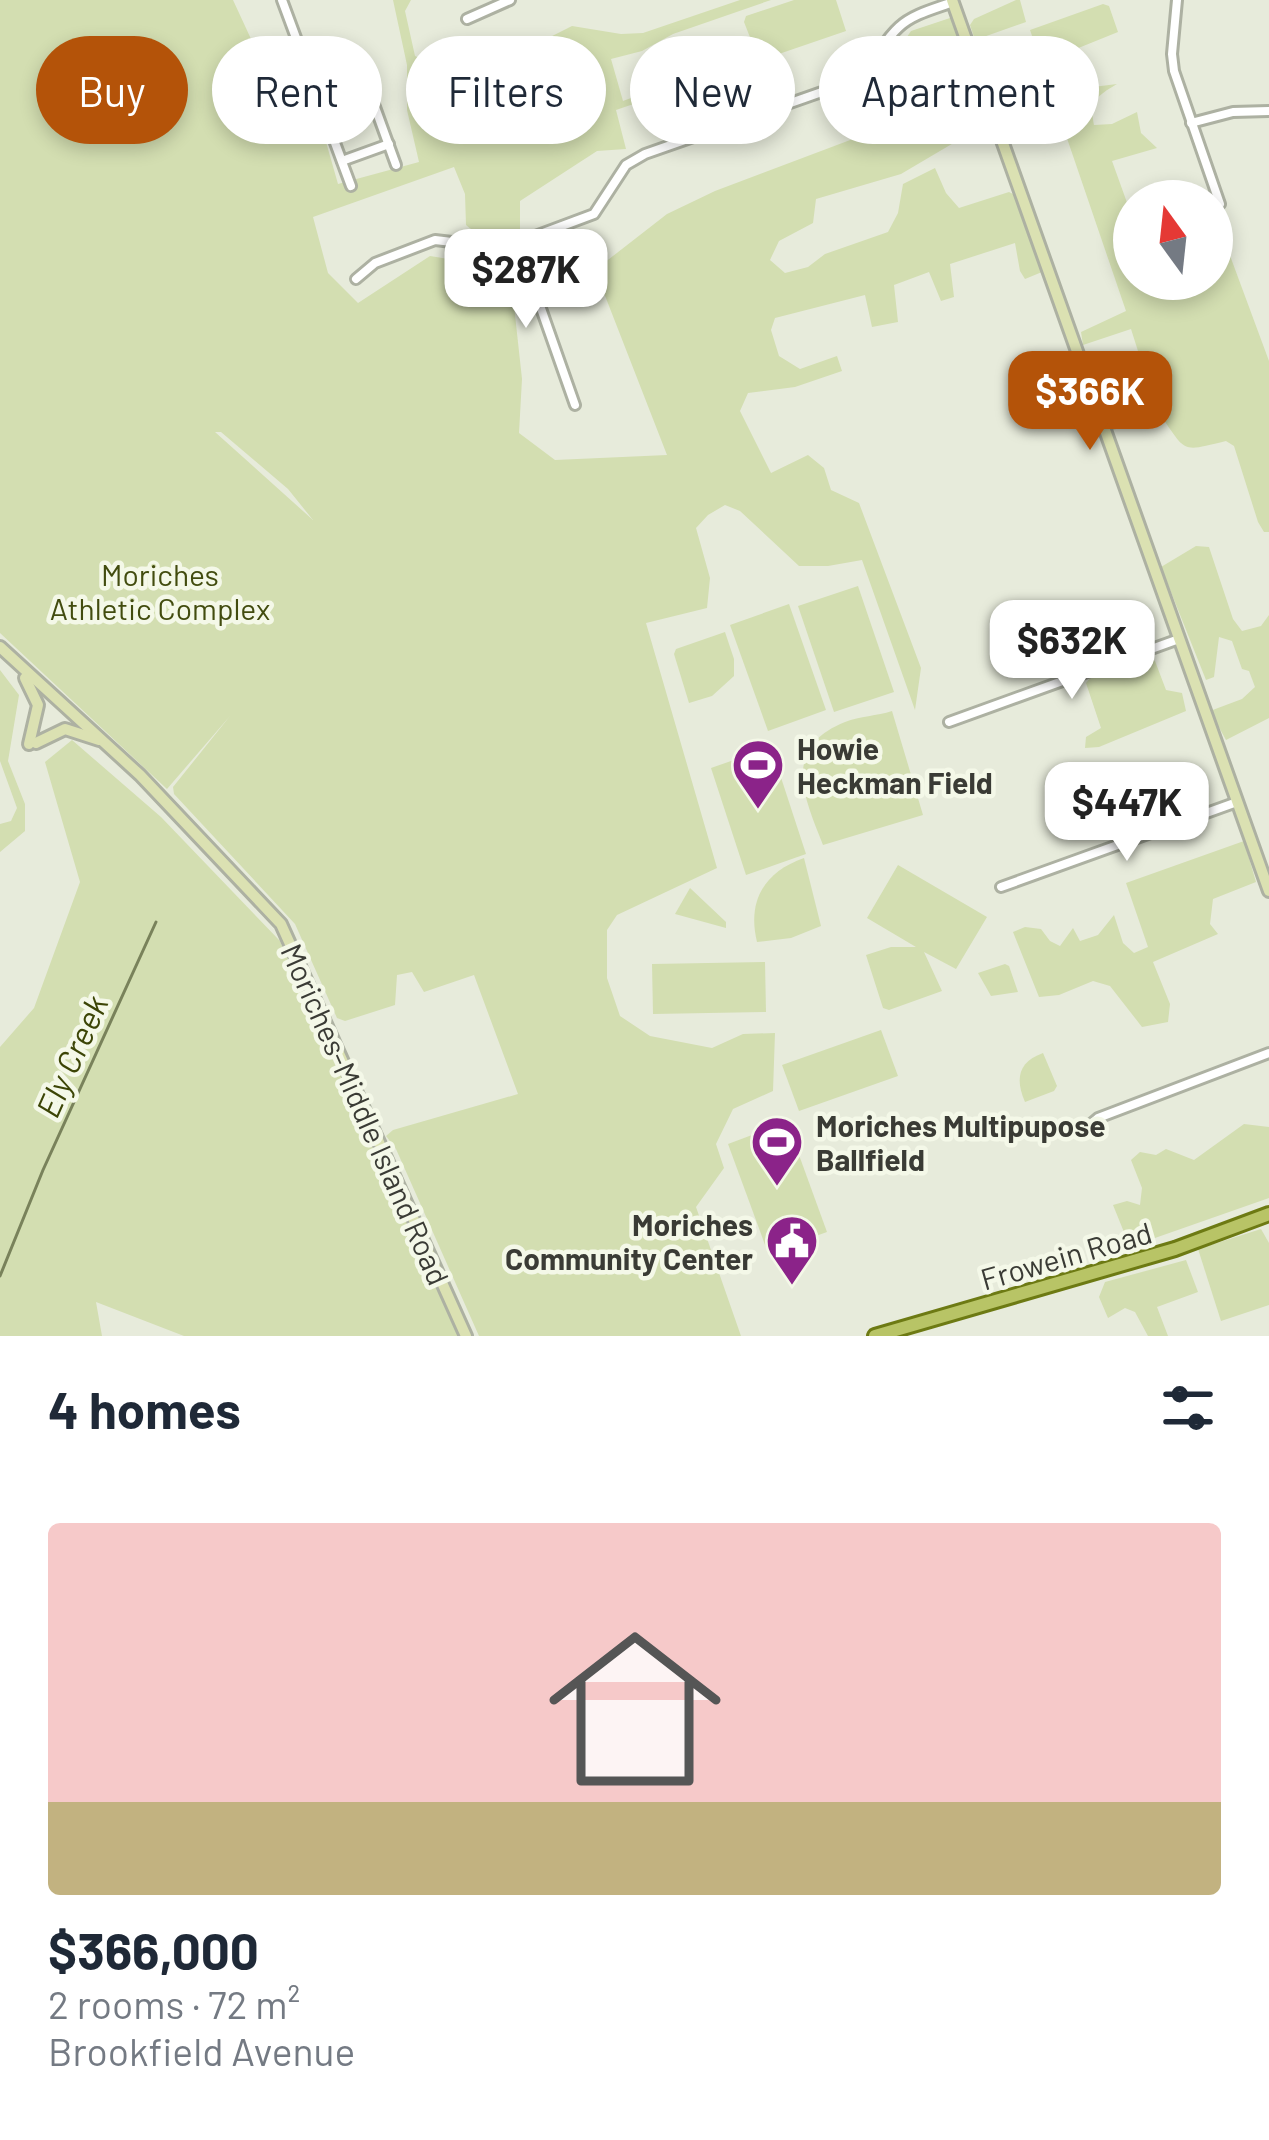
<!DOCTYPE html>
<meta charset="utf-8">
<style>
:root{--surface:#fff;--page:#f2f2f3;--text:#1f2937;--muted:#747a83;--line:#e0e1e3;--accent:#b45309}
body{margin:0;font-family:Barlow,sans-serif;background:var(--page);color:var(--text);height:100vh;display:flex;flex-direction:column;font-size:45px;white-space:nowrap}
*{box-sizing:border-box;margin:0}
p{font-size:39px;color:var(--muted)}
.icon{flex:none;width:66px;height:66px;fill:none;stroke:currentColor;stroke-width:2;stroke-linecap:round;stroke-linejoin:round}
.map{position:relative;height:1336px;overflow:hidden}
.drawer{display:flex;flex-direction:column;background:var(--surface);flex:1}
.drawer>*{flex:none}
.guide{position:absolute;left:36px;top:36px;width:1197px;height:108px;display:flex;gap:24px}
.needle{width:78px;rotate:345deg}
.controls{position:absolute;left:1113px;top:180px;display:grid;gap:24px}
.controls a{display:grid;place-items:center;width:120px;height:120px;border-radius:50%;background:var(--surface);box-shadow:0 6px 18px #0003;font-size:60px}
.price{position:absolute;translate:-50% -102px;padding:0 27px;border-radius:24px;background:#fff;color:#222;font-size:39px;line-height:78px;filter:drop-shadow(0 3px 6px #0008)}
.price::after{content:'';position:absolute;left:50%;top:72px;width:36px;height:27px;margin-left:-18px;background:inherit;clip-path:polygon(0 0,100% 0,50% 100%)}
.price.on{background:var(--accent);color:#fff}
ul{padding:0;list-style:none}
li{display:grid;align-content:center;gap:24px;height:636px;padding:0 48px}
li+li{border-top:3px solid var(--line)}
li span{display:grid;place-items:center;height:372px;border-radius:12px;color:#555}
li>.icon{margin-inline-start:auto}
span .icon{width:216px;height:216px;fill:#fffc;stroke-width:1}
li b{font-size:51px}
h2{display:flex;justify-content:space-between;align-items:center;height:144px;padding:0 48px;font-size:51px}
.chip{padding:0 42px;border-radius:54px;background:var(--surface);box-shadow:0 6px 18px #0003;font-size:42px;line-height:108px}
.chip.on{background:var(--accent);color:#fff}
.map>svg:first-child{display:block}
.green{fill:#d3deb1;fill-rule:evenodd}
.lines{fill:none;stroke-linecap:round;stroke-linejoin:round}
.stream{stroke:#79825b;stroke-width:3}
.minor-casing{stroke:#adb1a2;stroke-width:14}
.secondary-casing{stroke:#adb1a2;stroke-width:16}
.primary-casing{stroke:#6d7a13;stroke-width:18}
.minor{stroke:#fff;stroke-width:8}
.secondary{stroke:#dbe1b2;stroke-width:10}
.primary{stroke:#b8c466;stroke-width:12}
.labels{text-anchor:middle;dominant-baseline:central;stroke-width:9;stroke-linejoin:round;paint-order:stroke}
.park-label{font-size:30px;fill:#424c0f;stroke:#f4f8e8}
.poi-label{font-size:30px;font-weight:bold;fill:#3a3b35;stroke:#f4f8e8;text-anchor:start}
.street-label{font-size:30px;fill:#3a3b35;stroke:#f4f8e8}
.water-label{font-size:33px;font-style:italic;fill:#3c4506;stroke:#f4f8e8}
</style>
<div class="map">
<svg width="1269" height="1336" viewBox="0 0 1269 1336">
<rect width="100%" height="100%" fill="#e7ebdb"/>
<g class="green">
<path d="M0 0H233L263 65 318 114 338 184 419 162 407 110V65L393 0H411L405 11 415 56 467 79 572 26 621 34 643 33 740 0H771L673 34 642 51 611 59 623 101 692 75 747 63 755 50 744 22 746 16 794 0H836L846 31 616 110 626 149 597 151 520 201V232C498 237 484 241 466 225L465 194 454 167 313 217 328 273 358 303 430 256 510 269 522 379 519 433 555 460 667 455 595 270 667 214 715 191 898 122 879 78 911 31 953 17 979 92 984 125 901 174 816 199 813 223 779 241 770 260 785 273 808 267 825 254 888 232 898 213 903 184 935 168 946 193 959 208 1009 192 1015 195 1042 272 1025 279 1020 271 1015 243 950 264 954 297 941 301 929 272 894 285 898 322 872 327 865 295 775 318 771 330 779 356 800 369 837 356 842 371 795 387 748 393 740 411 771 473 808 455 824 468 831 490 859 503 921 668 915 710 862 560 828 566H799L740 511 725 505 708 515 696 528 710 578 707 608 646 623 717 868 617 915 607 930V978L620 1016 650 1036 712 1048 743 1034 775 1033 773 1091 733 1109 716 1144 724 1168 696 1207 741 1336H479L396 1149 386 1136 393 1130 518 1094 474 975 424 992 412 972 397 975 395 1005 345 1021 337 1018 295 924 174 794 173 787 230 716 167 789 0 633ZM215 432H221L288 489 313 520Z"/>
<polygon points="1016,0 1020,0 1026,22 975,40 970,25 974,19"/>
<path d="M1103 4 1109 6 1118 32 1071 51 1085 88 1117 84C1097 96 1089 101 1094 125L1112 124 1137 112 1141 133 1157 148 1112 161 1134 222V279H1212V207L1269 361V532H1264L1258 522 1234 446 1226 441C1181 452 1187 453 1161 416L1113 430 1101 399 1139 379 1144 370 1131 329 1083 345 1081 332 1126 311 1030 30Z"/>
<polygon points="1196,546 1209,547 1233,619 1242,631 1261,626 1269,615 1269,718 1226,740 1210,711 1242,699 1255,687 1249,671 1242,669 1232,641 1219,637 1214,677 1206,680 1161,567"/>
<polygon points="858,586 894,692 834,712 798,606"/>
<polygon points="789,604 826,710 768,731 730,625"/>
<polygon points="725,632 734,659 734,676 712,696 689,703 674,654 676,649"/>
<polygon points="1147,657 1155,661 1166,690 1182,693 1186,711 1099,747 1085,748 1086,737 1101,728 1086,683 1092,676"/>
<polygon points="0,670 19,695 8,761 25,804 25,831 0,852 0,824 11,821 17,808 0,761"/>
<path d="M892 711 923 815 823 845C805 799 780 748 845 722 860 716 877 716 892 711Z"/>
<polygon points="72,740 161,817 280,941 458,1336 184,1336 96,1302 102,1336 0,1336 0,1047 34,1008 80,882 45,762"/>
<polygon points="771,747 806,854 746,875 711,768"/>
<polygon points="1135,770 1146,770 1155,787 1170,791 1172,805 1162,819 1106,837 1095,818 1095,806 1128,792"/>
<polygon points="1244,841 1256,882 1213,899 1210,924 1218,934 1153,962 1170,1004 1168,1022 1142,1027 1110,986 1093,981 1059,995 1039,997 1013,932 1025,927 1041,929 1050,941 1060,946 1073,928 1080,941 1098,935 1114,915 1123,943 1134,953 1148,947 1126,883"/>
<path d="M804 858 821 926 791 938 757 942C747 901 764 872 804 858Z"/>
<polygon points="898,865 987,917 956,969 924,952 942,991 889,1010 883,1008 866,955 891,947 916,947 867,918"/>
<polygon points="690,888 726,922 726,928 675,914"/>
<polygon points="765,962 766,1012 653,1014 652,964"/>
<polygon points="1005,964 1009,966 1018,992 991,996 978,973"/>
<polygon points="881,1030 898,1076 799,1111 782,1065"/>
<path d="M1043 1053 1057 1086 1054 1091 1025 1102C1015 1079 1018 1062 1043 1053Z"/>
<polygon points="787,1122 827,1232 768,1253 728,1144"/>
<polygon points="1244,1124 1269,1127 1269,1198 1135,1245 1128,1242 1113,1205 1127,1201 1140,1205 1142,1188 1131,1160 1140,1152 1156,1155 1166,1149 1194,1160"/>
<polygon points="1261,1229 1269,1243 1269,1305 1221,1321 1198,1249"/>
<polygon points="1186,1260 1198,1292 1157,1307 1168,1336 1148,1336 1135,1312 1125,1308 1108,1318 1099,1297 1105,1282"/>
</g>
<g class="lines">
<polyline class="stream" points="0,1276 43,1170 156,922"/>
<g class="minor-casing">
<g id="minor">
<polyline points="282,0 351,186"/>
<polyline points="1177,0 1172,54 1174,71 1220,204"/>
<polyline points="467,19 510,0"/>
<polyline points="308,67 349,56 359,63 396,165"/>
<polyline points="1191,123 1233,112 1269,111"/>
<polyline points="342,161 389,144"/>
<polyline points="518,243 575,405"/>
<path d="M356 279 375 263 435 240 503 248 594 214 626 165 645 154 853 81C873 67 881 43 899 27 913 14 934 9 953 2"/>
<polyline points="949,722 1179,639"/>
<polyline points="1001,887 1237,802"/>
<polyline points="1091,1124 1098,1118 1269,1053"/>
</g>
</g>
<g class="secondary-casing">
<g id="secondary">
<polyline points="952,0 1269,891"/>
<polyline points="0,647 140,775 281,924 466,1336"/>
<polyline points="25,678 38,705 29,744"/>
<polyline points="36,743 65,729 99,740"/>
</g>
</g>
<g class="primary-casing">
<polyline id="primary" points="875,1336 1175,1249 1269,1214"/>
</g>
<use href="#minor" class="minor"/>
<use href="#secondary" class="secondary"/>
<use href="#primary" class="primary"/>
</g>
<defs>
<g id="stadium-pin" transform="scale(2.7)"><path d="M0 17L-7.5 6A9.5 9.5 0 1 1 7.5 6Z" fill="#8b2389" stroke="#f4f8e8"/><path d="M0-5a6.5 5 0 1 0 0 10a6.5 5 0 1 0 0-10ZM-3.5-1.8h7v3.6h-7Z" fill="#fff"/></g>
<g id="civic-pin" transform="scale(2.7)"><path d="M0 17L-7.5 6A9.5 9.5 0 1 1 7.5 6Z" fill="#8b2389" stroke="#f4f8e8"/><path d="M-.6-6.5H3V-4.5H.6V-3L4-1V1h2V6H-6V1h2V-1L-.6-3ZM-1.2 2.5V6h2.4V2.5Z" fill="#fff"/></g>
</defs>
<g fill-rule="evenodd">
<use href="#stadium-pin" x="758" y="765"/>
<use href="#stadium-pin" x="777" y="1142"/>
<use href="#civic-pin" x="792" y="1241"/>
</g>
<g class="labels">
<g class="park-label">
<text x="160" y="574">Moriches<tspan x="160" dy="34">Athletic Complex</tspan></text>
</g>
<g class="poi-label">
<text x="797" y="748">Howie<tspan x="797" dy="34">Heckman Field</tspan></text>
<text x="816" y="1125">Moriches Multipupose<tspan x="816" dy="34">Ballfield</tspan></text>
<text x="753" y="1224" text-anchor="end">Moriches<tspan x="753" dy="34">Community Center</tspan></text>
</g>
<g class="street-label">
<text transform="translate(366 1114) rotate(66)">Moriches-Middle Island Road</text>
<text transform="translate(1066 1255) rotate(-16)">Frowein Road</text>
</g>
<g class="water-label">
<text transform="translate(71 1056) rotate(-66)">Ely Creek</text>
</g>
</g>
</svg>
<div class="controls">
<a><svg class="needle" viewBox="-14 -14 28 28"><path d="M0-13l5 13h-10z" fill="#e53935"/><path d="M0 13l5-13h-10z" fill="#747a83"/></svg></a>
</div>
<b class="price" style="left:526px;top:331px">$287K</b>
<b class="price on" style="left:1090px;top:453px">$366K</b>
<b class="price" style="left:1072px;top:702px">$632K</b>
<b class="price" style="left:1127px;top:864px">$447K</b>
<div class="guide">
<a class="chip on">Buy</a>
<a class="chip">Rent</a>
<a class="chip">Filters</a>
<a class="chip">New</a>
<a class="chip">Apartment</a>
</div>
</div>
<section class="drawer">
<h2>4 homes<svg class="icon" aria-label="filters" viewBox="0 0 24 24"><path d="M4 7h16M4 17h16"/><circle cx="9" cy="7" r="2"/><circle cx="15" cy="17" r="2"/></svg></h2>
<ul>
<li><span style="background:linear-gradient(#f6c9c9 75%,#c2b280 0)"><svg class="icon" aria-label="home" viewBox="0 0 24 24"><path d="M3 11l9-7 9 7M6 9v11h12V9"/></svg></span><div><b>$366,000</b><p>2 rooms · 72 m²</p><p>Brookfield Avenue</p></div></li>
</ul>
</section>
